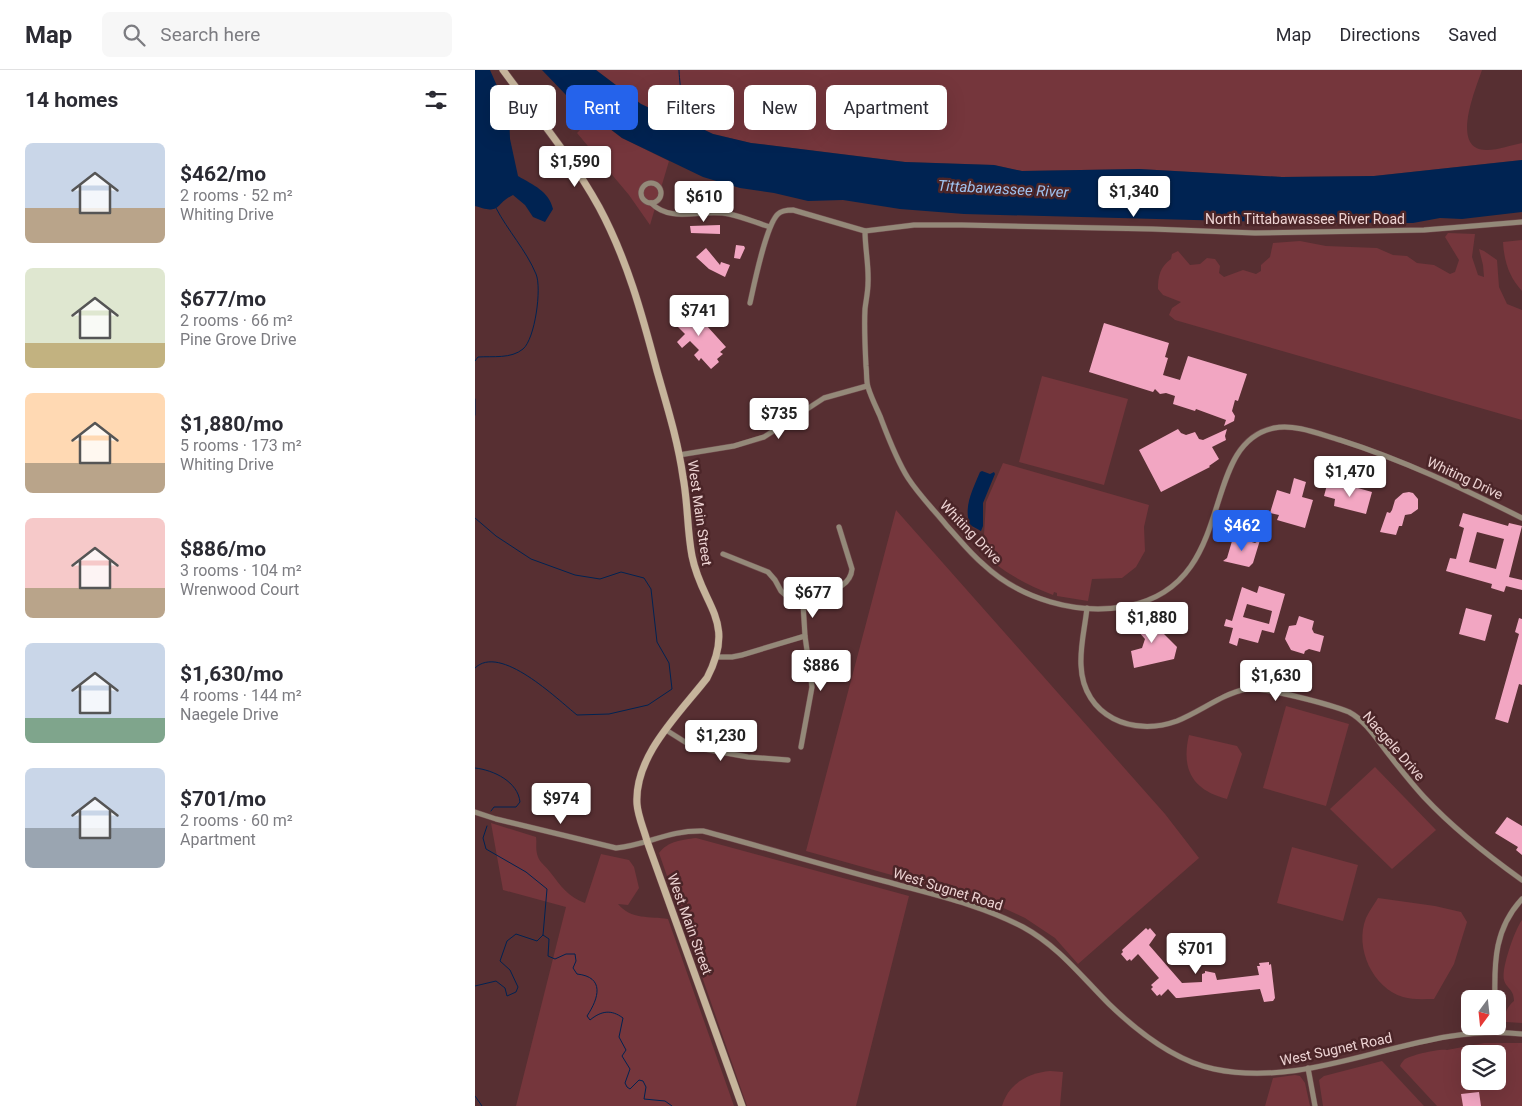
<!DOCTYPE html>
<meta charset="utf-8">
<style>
:root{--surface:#fff;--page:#f7f7f7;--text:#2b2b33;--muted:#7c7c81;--line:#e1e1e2;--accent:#2563eb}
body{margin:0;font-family:Roboto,sans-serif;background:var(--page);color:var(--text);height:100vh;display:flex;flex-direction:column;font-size:19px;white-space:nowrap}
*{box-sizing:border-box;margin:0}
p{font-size:16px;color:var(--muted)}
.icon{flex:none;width:28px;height:28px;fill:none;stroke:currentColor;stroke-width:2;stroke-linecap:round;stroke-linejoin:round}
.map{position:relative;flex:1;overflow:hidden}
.side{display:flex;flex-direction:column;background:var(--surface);width:475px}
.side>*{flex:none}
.hud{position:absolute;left:15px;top:15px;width:475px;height:45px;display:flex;gap:10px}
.needle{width:32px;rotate:195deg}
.tools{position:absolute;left:986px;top:920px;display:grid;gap:10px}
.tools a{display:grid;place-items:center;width:45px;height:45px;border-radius:8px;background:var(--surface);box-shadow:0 5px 20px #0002;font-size:25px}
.price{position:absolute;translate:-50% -42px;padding:0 11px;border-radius:5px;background:#fff;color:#222;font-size:16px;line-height:32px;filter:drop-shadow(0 1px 2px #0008)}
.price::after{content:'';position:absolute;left:50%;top:30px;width:15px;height:11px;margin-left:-8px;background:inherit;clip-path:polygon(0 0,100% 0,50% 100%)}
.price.on{background:var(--accent);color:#fff}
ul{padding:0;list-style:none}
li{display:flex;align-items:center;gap:15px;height:125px;padding:0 25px}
li span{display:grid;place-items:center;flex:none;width:140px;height:100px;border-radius:8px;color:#555}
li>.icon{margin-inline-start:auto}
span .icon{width:60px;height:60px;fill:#fffc;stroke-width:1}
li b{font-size:21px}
h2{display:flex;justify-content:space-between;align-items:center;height:60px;padding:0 25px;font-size:21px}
.tag{padding:0 18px;border-radius:8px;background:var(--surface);box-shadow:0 5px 20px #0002;font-size:18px;line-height:45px}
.tag.on{background:var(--accent);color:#fff}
header{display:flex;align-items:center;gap:30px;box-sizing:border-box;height:70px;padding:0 25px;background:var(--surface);border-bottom:1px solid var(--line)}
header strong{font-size:24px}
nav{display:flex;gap:28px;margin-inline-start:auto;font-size:18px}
.search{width:350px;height:45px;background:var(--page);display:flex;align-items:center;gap:12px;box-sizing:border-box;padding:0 18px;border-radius:8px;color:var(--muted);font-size:19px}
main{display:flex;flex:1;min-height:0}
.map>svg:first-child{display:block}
.green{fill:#75363c;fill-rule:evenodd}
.water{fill:#002352}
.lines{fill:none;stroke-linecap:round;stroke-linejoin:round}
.stream{stroke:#002352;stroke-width:1}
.building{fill:#f2a6c2;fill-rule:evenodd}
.street-casing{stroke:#724d4f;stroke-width:6}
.secondary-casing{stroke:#724d4f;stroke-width:8}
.street{stroke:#948979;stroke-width:5}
.secondary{stroke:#c6b49b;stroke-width:7}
.labels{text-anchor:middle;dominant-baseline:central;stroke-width:5;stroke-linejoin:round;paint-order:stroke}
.street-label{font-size:14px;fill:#edd3d3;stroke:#4b2528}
.water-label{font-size:15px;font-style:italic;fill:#a0c3f0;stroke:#4b2528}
</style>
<header>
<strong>Map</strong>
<div class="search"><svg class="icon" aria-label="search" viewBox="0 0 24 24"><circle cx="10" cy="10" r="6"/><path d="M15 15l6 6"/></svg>Search here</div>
<nav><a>Map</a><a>Directions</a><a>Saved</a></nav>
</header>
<main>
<section class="side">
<h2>14 homes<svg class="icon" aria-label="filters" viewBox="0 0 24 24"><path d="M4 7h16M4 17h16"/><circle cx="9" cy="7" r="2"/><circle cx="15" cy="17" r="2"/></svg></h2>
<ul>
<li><span style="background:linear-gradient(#c9d6e8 65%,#b9a48a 0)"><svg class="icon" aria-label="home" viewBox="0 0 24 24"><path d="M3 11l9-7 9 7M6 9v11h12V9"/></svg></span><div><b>$462/mo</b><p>2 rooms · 52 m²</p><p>Whiting Drive</p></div></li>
<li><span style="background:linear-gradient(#dfe7d0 75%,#c2b280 0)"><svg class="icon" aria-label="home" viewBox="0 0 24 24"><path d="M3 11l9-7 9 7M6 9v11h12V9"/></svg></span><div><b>$677/mo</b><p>2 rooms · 66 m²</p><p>Pine Grove Drive</p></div></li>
<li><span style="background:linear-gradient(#ffd9b3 70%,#b9a48a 0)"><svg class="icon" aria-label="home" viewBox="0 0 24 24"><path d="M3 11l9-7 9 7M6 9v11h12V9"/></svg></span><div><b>$1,880/mo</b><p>5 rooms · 173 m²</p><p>Whiting Drive</p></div></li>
<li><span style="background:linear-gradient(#f6c9c9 70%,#b9a48a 0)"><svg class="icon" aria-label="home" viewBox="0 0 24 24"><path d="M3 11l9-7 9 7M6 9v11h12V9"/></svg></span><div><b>$886/mo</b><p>3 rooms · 104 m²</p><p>Wrenwood Court</p></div></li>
<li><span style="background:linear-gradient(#c9d6e8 75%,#7fa58c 0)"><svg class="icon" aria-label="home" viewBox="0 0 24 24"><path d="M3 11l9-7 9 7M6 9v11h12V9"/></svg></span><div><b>$1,630/mo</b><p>4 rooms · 144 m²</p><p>Naegele Drive</p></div></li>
<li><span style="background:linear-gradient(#c9d6e8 60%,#9aa5b1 0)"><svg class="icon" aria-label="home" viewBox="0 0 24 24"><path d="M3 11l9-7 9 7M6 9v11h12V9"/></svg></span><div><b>$701/mo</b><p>2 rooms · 60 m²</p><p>Apartment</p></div></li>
</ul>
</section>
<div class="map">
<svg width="1047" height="1036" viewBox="0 0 1047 1036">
<rect width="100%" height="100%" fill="#572f32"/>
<g class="green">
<path d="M121 0H1007C1001 18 974 81 1012 80 1024 80 1036 75 1047 73V90L899 106 807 107 664 99 547 101 519 95 430 92 276 73 238 64 198 45 185 43 166 34Z"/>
<polygon points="109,56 131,56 147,68 194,91 175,155 154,125 102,63"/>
<path d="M973 163 1000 164 997 187 1003 205 1009 207 1008 195 1004 179 1009 181 1022 190 1024 217 1032 234 1047 240V350L700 250 694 245 697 238 706 232 688 225 683 219C683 206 685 197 696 189L697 184 703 181 715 195 725 194 732 188 740 189 745 196 744 203 749 207 768 200 781 204 786 201V195L795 187 798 173 825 171 851 176 902 178 918 185 932 186 942 193 959 195 975 204 980 202 984 190 970 167Z"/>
<path d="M1047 170V221C1034 207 1029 191 1028 172Z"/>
<polygon points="567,306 653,329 629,415 544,392"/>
<path d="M528 393 674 435 669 457 670 481 661 497 647 508 617 509 613 531 582 526V523L579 522 578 525C547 513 522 499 499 474L509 465 511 432Z"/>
<polygon points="421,440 690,744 724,788 603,894 580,868 550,848 520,834 331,781"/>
<polygon points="811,636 874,654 851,736 788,718"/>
<path d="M714 665 762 676 767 684 752 729C717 720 706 699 714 665Z"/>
<polygon points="900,697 961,760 917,799 855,739"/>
<path d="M16 753 61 767C62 774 60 779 63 787 65 793 71 796 75 802 86 816 93 827 110 833L126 784 154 790 159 797 164 818 153 835 143 834C156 850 175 846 193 849L259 1036H41L91 837 28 820Z"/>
<path d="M221 768 434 826 381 1036H272L184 783C193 771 207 770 221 768Z"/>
<polygon points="817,777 883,795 868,851 802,833"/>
<path d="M903 828 960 836 986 842 992 852 979 894 959 929C949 929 938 930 928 927 898 918 879 878 891 848 894 841 899 835 903 828Z"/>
<path d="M1047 850V953L1031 952C1028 944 1033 936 1039 931 1039 919 1031 918 1029 910 1026 899 1040 859 1047 850Z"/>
<path d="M1009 973H1047V1036H962L925 996C926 993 928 991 930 989 936 985 966 978 972 980ZM995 984H1022V1011H995Z"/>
<polygon points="907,991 949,1036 848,1036 844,1010 849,1006"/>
<path d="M575 1001 588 1002 585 1036H527C533 1014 553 1003 575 1001Z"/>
<polygon points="820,1005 825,1006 830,1013 835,1036 790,1036 798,1008"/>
</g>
<g class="water">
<path d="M0 0H15L34 43 35 69 43 106C58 115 74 121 78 139L70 152 58 147 50 135 38 125C18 135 28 145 0 136Z"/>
<polygon points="67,0 121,0 166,34 185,43 198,45 238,64 276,73 430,92 519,95 547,101 664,99 807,107 899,106 1047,90 1047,142 987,149 965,148 938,153 794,152 489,144 425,139 368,130 333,131 299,123 265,118 228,107 147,68 91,25"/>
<path d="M507 401 515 404 519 402 520 404 508 433V456L506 461 495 455C488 437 498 419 505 402Z"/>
</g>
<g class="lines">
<g class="stream">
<path d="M203 48C210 41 204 11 204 0"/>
<path d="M0 291 3 287C18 286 36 289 48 279 60 269 67 218 61 204 51 180 33 161 21 138"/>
<polyline points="0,329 0,345"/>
<path d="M0 448 21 466 56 489 100 505 125 509 146 502 169 508 176 519 182 572 194 593 197 619 173 635 134 644 102 645C82 629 25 573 0 598"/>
<path d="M0 698C19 700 43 712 45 732L41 737H19L16 741"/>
<path d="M68 865 74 869 73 886 80 889 91 884H100L101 891 98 898 102 904C130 907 124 928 112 946L115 950C126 941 136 939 148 948L144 967 151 980 147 986 155 999 150 1013 152 1017 155 1019 164 1010 168 1011 171 1017 169 1029 190 1031 197 1036"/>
<polyline points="0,916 21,911 30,918 32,926 41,922 43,917 35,900 25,891 32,871 41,864 62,871 68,865 72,819 51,802 11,779 8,768 12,756"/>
<polyline points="0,1026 7,1036"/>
</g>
</g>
<g class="building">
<polygon points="245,155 245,164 216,163 215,156"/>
<polygon points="261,175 269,176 270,178 265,189 259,188"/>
<polygon points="231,178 245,195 246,192 255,195 250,207 234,199 221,187"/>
<polygon points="212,234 251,277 245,282 248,284 242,289 244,292 236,299 226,288 224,291 219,285 224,280 215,271 207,278 202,272 210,264 202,256 206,253 200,246"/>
<polygon points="629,253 694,273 690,287 693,288 688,305 705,310 713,286 772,304 763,331 760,330 757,341 760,346 759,351 749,356 751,350 721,339 720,341 698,334 700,326 691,323 685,324 680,319 678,322 614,302"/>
<polygon points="703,359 706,363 711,365 720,362 724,369 728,370 752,359 750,366 751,370 737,377 744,389 734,396 735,397 686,422 664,380"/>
<polygon points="819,408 831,412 827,427 838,430 830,458 802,450 804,445 795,443 802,420 815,424"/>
<polygon points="865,413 897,422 891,444 859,436 860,429 849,426 852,415 863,418"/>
<polygon points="934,422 938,423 943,429 943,439 936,444 930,445 927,456 924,456 921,465 905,462 912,442 915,443 917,440 920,430 928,423"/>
<path d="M988 443 1033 456 1034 453 1047 456 1034 507 1047 510V520L1031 516 1029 522 1016 518 1017 514 971 501 975 488 981 489 989 458 984 456ZM1002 462 1029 469 1021 499 994 492Z"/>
<polygon points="763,468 780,473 785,470 778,493 774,497 748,491 752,488 757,471"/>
<path d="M784 516 810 524 799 563 787 560 783 573 764 568 762 576 754 573 758 558 749 556 751 549 757 551 767 517 782 523ZM772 534 797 541 794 554 768 547Z"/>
<polygon points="991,538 1017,545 1010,571 984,564"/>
<polygon points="667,542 702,577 699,589 659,598 656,581 667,578 670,569 656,553"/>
<polygon points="824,546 839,551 837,559 839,563 849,566 845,582 834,579 830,581 829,584 816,580 810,569 814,556 821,555"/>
<polygon points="1044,548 1047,549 1047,615 1044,614 1033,653 1020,649 1044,564 1040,562"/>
<polygon points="1032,747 1047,756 1047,785 1041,780 1043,777 1020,763"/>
<polygon points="671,858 673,860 675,858 681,865 674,875 707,913 727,912 727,904 730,903 730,901 740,903 742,910 784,905 782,896 785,896 784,893 794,892 794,895 796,894 800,928 798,931 789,932 785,919 704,928 701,928 693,919 686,926 685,924 682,926 676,919 678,917 676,915 684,908 663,884 656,891 655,889 652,891 646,884 648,882 647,880"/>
<polygon points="1004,1022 1006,1036 988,1036 986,1024"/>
</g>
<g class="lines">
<g class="street-casing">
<g id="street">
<circle cx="176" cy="123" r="10"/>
<path d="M176 133C197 154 227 138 254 144 268 147 282 153 295 157"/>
<path d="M390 161C390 178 394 196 393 213 393 222 391 230 390 239 389 258 390 277 391 296 392 303 391 311 393 317 396 327 401 337 405 346 413 367 421 389 433 408 444 425 459 440 472 456 484 469 495 483 508 494 545 529 602 546 653 536 765 514 722 374 799 358 821 354 844 364 865 370 928 390 987 418 1047 448"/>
<path d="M275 233C279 215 291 155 303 144 307 140 313 140 318 140L390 161 439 155H487L677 159 780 163 949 160 1047 152"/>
<polyline points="204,385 259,376 289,367 349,328 392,316"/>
<polyline points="248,484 293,502 300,510 306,521 314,528 328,533"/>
<path d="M612 538C610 557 605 576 606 595 608 647 658 667 702 651 725 642 747 624 771 619 787 616 857 635 874 642 891 651 903 671 915 686 926 700 937 714 949 727 978 758 1012 785 1047 810"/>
<path d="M241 587H257L267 585 330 566 328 533C344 521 375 522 377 499L364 457"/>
<polyline points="191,660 218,677 273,687 313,690"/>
<polyline points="326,677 337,617 330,566"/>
<path d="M0 742 21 749 141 778C173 775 193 760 228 761 288 777 348 795 409 811 456 824 504 834 548 857 583 876 606 906 634 934 662 961 700 991 739 999 844 1021 943 951 1047 964"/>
<path d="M1020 929C1019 891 1020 858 1047 829"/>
<polyline points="833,998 840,1036"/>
</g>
</g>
<g class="secondary-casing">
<path id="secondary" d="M28 0C61 45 97 88 124 137 152 189 167 244 182 301 192 336 203 371 208 407 213 433 212 460 217 486 227 537 262 550 232 608 204 644 159 686 162 734 163 747 169 759 172 771L267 1036"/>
</g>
<use href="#street" class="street"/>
<use href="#secondary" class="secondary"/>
</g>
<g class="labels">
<g class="street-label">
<text x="830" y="149">North Tittabawassee River Road</text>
<text transform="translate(990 408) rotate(25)">Whiting Drive</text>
<text transform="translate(225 443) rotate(82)">West Main Street</text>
<text transform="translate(496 462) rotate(46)">Whiting Drive</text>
<text transform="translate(919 676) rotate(49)">Naegele Drive</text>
<text transform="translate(473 819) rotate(17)">West Sugnet Road</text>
<text transform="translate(215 854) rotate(70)">West Main Street</text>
<text transform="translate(861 979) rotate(-12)">West Sugnet Road</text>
</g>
<g class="water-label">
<text transform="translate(528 119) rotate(3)">Tittabawassee River</text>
</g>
</g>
</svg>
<div class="tools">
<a><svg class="needle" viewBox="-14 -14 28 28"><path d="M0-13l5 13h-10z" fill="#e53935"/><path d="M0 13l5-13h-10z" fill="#7c7c81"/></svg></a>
<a><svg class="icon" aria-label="layers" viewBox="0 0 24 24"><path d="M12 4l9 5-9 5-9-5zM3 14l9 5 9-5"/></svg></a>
</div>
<b class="price" style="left:100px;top:118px">$1,590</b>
<b class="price" style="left:659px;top:148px">$1,340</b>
<b class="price" style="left:229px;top:153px">$610</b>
<b class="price" style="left:224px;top:267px">$741</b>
<b class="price" style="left:304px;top:370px">$735</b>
<b class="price" style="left:875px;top:428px">$1,470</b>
<b class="price on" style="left:767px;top:482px">$462</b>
<b class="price" style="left:338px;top:549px">$677</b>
<b class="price" style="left:677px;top:574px">$1,880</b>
<b class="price" style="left:346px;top:622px">$886</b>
<b class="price" style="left:801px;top:632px">$1,630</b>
<b class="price" style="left:246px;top:692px">$1,230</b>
<b class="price" style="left:86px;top:755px">$974</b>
<b class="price" style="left:721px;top:905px">$701</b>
<div class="hud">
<a class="tag">Buy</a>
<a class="tag on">Rent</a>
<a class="tag">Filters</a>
<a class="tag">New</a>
<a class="tag">Apartment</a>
</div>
</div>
</main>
